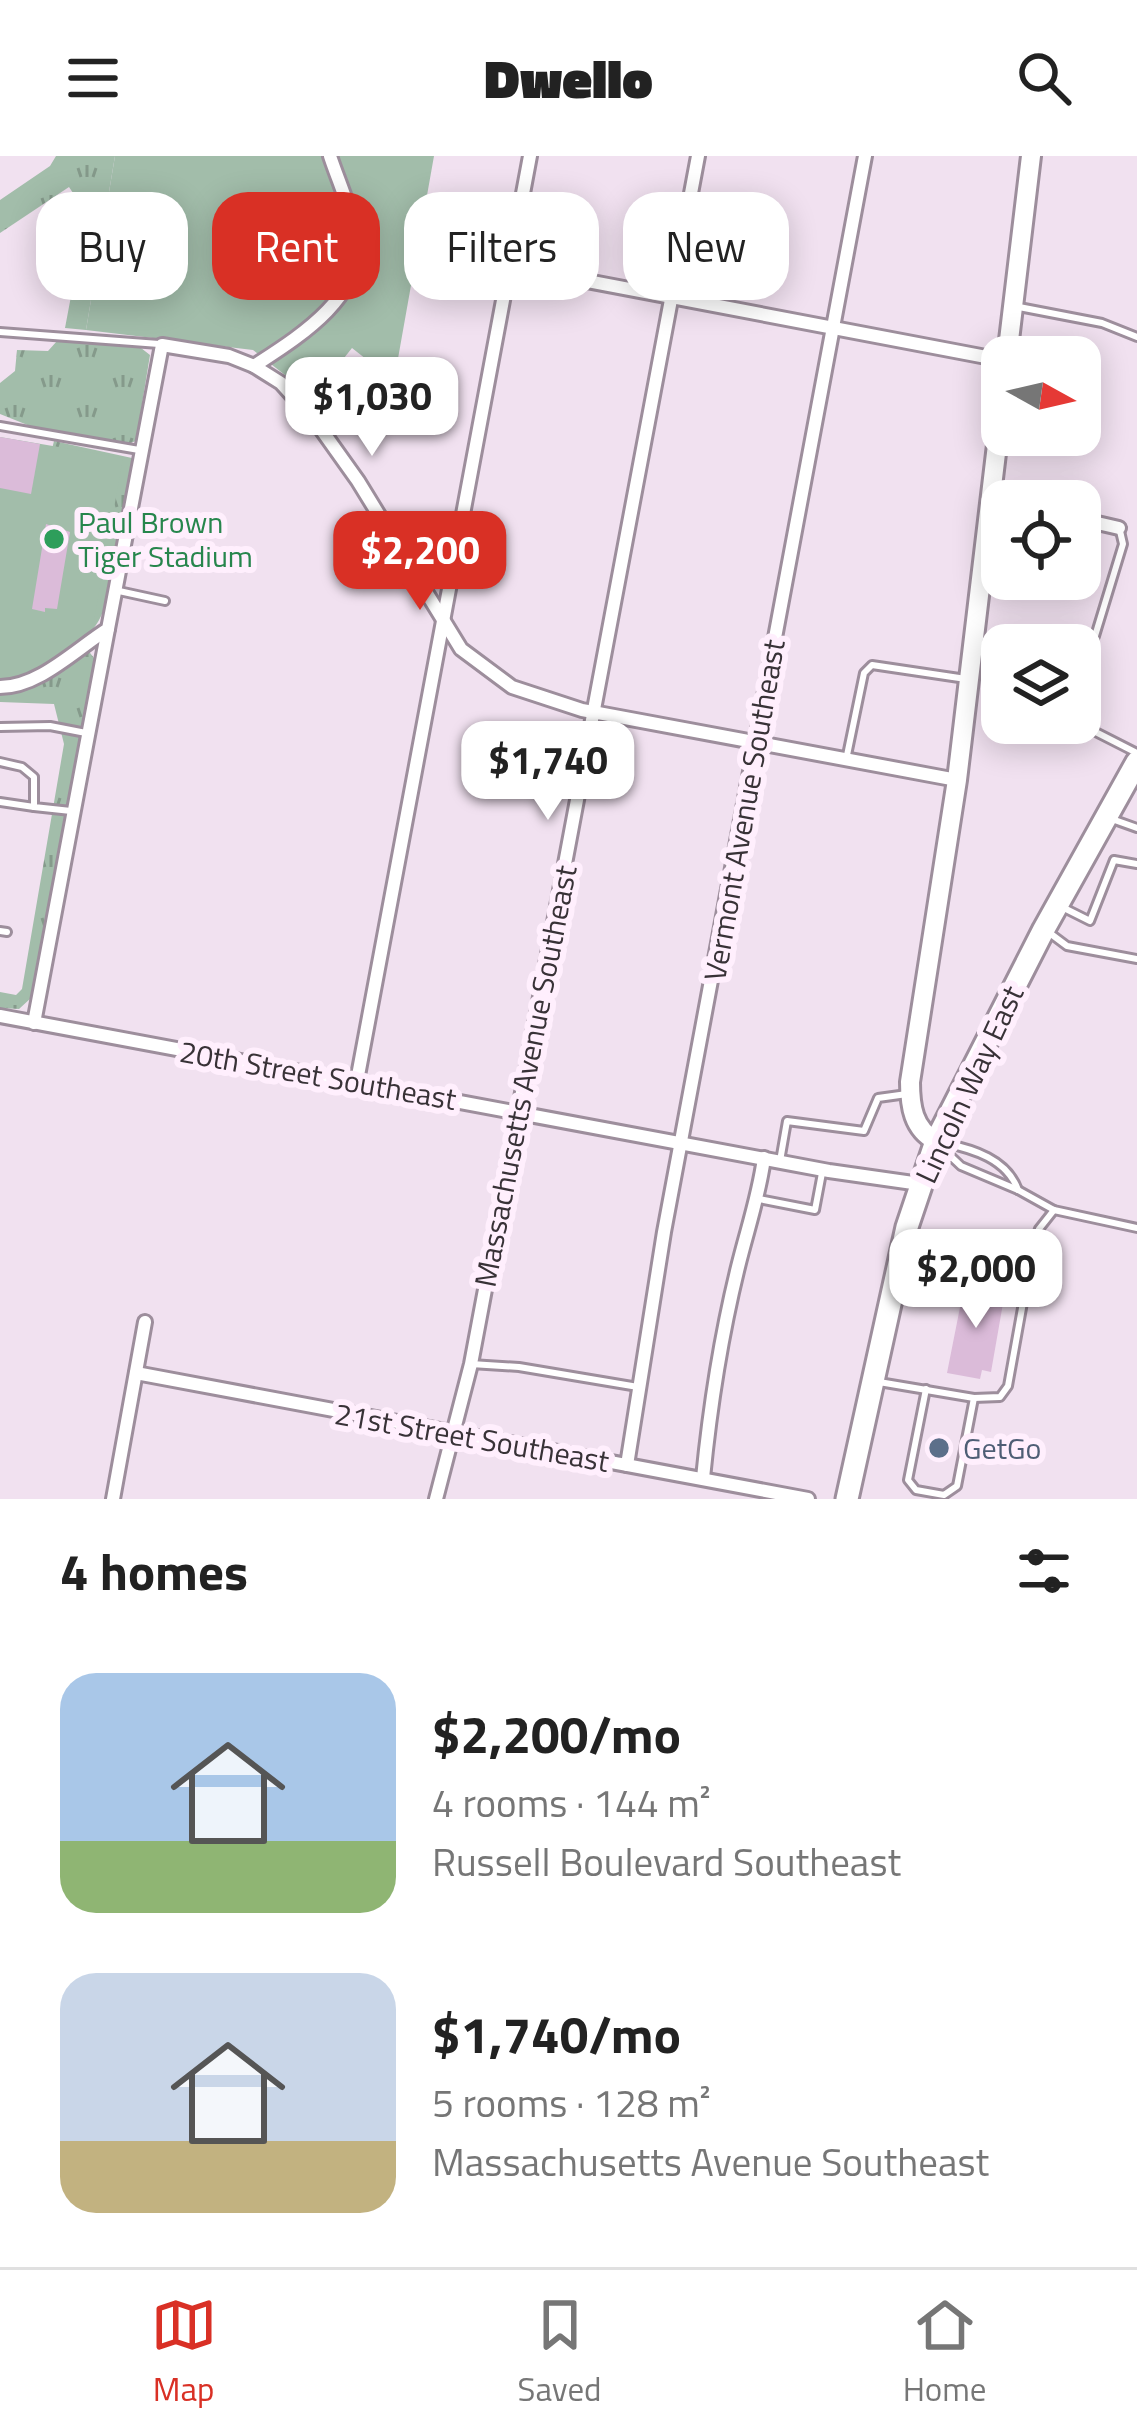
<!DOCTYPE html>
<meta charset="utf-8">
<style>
:root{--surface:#fff;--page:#f6f6f6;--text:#222;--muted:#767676;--line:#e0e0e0;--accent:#d93025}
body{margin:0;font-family:"Titillium Web",sans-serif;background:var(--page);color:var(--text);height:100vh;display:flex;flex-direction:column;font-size:45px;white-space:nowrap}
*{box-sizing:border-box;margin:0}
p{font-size:39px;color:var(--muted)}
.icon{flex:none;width:66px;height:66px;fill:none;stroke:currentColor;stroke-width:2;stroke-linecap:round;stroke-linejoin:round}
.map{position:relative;height:1343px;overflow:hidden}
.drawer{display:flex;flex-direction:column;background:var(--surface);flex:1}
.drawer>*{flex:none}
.hud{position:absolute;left:36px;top:36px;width:1065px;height:108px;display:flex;gap:24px}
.needle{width:78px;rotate:98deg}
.controls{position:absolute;left:981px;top:180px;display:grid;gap:24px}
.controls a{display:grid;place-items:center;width:120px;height:120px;border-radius:24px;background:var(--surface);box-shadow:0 6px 30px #0003;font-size:60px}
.price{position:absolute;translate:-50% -102px;padding:0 27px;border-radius:24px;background:#fff;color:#222;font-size:39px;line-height:78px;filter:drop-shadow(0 3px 6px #0008)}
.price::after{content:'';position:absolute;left:50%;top:72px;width:36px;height:27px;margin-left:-18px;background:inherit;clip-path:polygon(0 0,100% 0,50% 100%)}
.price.selected{background:var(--accent);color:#fff}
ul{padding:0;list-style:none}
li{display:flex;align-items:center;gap:36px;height:300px;padding:0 60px}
li span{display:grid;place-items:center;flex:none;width:336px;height:240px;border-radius:36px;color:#555}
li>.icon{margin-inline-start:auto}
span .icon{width:144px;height:144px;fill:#fffc;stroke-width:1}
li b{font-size:51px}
h2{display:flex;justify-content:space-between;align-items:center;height:144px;padding:0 60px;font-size:51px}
.pill{padding:0 42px;border-radius:36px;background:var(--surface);box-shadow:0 6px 30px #0003;font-size:42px;line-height:108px}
.pill.selected{background:var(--accent);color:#fff}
header{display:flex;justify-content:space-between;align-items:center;height:156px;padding:0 60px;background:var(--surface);font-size:54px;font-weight:800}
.menu{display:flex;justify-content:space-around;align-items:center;height:168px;border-top:3px solid var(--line);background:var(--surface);font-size:33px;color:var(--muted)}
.menu a{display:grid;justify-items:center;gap:6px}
.menu .selected{color:var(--accent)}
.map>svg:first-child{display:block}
.grass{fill:url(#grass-tufts)}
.green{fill:#a2bdaa}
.building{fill:#dbbbd9}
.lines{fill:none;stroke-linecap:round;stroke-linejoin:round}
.lane-casing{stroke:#9d8e9c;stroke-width:12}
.street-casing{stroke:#9d8e9c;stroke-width:18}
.secondary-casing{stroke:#9d8e9c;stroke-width:24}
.primary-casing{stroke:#9d8e9c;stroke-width:27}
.lane{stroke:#fff;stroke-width:6}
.street{stroke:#fff;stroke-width:12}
.secondary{stroke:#fff;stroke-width:18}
.primary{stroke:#fff;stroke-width:21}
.leisure-dot{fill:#2e9e5b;stroke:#ffeffd;stroke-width:4.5}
.service-dot{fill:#5c6f8a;stroke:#ffeffd;stroke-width:4.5}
.labels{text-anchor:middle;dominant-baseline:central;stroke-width:12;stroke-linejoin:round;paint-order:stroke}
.leisure-label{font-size:30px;fill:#27864d;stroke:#ffeffd;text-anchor:start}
.street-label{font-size:30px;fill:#383237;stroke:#ffeffd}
.service-label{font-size:30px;fill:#4e5e75;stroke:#ffeffd;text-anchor:start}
</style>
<header><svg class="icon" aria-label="menu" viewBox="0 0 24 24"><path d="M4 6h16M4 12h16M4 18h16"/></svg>Dwello<svg class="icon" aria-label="search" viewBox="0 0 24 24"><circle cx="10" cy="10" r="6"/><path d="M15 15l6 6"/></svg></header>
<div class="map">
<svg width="1137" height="1343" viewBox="0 0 1137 1343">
<defs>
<pattern id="grass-tufts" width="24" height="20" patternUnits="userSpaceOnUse" patternTransform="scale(3)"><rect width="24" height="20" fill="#a2bdaa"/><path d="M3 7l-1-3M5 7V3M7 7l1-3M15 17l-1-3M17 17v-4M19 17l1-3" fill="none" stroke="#859a8b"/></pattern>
</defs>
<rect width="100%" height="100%" fill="#f1e1f0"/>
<g class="grass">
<polygon points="56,0 115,0 86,174 65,172 85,66 83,52 69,31 0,77 0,44 50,10"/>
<polygon points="57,185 141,192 150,199 136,285 128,288 30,270 0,258 0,227 15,215 17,194 48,195"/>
<path d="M54 285 132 302C126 343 118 438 96 469 75 499 34 519 0 526V504Z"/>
<path d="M87 493 94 502V510L33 834 31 842 19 853 0 852V836L16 839 22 833 64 588 54 548 0 546V535C34 539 61 512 87 493Z"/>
</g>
<g class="green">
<polygon points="115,0 434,0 394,225 352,192 313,241 253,194 86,174"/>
<polygon points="0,281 123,302 94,464 13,527 0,525"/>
</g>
<g class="building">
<polygon points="0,281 40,288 31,338 0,332"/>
<polygon points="46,368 70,376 57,453 45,452 45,456 32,453"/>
<polygon points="965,1126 1005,1136 991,1216 982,1214 980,1223 947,1217"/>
</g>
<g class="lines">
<g class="lane-casing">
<g id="lane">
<polyline points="1019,151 1102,167 1137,181"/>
<polyline points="0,176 159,188"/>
<polyline points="0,270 139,294"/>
<polyline points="119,435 165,445"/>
<polyline points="1080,513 1095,480 1123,388 1120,375"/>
<polyline points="1078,567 1137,597"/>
<polyline points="0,571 50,570 86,577"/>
<polyline points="846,604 864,517 872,509 966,523"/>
<polyline points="0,606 22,611 34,621 34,651 71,655"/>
<polyline points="0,646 34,651"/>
<polyline points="1109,662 1137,672"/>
<polyline points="1060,750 1090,765 1114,704 1137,708"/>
<polyline points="0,775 7,776"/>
<polyline points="1047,775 1067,790 1137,803"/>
<path d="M944 987C973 993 1007 1003 1018 1034"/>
<polyline points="942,992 961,1010 1018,1034 1054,1054 1137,1072"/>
<polyline points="780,1005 787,965 864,975 878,942 907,938"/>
<polyline points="759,1043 815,1054 822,1017"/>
<polyline points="471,1208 519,1211 638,1231"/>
<polyline points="879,1226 974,1242 1000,1241 1008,1230 1033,1091 1039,1073 1054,1054"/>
<polyline points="926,1233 908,1324 916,1334 944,1339 957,1330 974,1242"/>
</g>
</g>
<g class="street-casing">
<g id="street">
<polyline points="508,110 1002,204"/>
<path d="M254 210C297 182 365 141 356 82 352 55 339 27 330 0"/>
<polyline points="1080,363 1119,372"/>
<path d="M0 531C39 531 76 493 108 473L162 189 229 200 254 210 281 227 316 266 358 325 461 493 512 531 582 554 957 624"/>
<polyline points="0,860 829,1015 920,1028"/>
<polyline points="34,867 108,473"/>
<polyline points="357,925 530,0"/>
<polyline points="136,1217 808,1343"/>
<polyline points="627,1309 664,1076 865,0"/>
<path d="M703 1322C710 1251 721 1180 738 1111 747 1074 759 1040 764 1002"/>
<polyline points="113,1343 145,1166"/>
<polyline points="436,1343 471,1208 698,0"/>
</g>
</g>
<g class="secondary-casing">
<g id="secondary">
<polyline points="1007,201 1031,0"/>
<path d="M936 985C913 973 910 950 910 926L957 624 1002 247"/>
</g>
</g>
<g class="primary-casing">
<polyline id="primary" points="847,1343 907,1071 936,985 1044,773 1137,606"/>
</g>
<use href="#lane" class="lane"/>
<use href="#street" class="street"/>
<use href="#secondary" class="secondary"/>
<use href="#primary" class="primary"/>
</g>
<circle class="leisure-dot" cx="54" cy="383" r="12"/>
<circle class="service-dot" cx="939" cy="1292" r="12"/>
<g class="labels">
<g class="leisure-label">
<text x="78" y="366">Paul Brown<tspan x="78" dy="34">Tiger Stadium</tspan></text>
</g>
<g class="street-label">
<text transform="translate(744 654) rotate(-80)">Vermont Avenue Southeast</text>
<text transform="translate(318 919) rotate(10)">20th Street Southeast</text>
<text transform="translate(525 920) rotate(-79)">Massachusetts Avenue Southeast</text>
<text transform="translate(969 928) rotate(-65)">Lincoln Way East</text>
<text transform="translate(472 1281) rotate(10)">21st Street Southeast</text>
</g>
<g class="service-label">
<text x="963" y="1292">GetGo</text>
</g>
</g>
</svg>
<div class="controls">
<a><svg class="needle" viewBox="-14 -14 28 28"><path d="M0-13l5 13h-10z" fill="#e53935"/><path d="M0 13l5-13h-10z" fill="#767676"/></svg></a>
<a><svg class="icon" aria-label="locate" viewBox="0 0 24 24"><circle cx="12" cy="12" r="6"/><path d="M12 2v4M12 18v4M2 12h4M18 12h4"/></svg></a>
<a><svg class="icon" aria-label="layers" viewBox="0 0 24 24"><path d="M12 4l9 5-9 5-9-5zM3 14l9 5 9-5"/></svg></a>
</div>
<b class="price" style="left:372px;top:303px">$1,030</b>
<b class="price selected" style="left:420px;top:457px">$2,200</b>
<b class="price" style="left:548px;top:667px">$1,740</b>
<b class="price" style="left:976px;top:1175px">$2,000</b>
<div class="hud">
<a class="pill">Buy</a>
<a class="pill selected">Rent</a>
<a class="pill">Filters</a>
<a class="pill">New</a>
</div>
</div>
<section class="drawer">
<h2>4 homes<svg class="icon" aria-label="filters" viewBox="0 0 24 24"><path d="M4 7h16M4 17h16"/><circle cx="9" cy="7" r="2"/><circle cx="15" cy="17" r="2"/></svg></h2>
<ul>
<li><span style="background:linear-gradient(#a9c7e8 70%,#8fb573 0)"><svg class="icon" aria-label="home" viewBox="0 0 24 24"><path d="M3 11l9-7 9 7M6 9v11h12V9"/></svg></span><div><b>$2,200/mo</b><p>4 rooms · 144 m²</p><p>Russell Boulevard Southeast</p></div></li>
<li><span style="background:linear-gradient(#c9d6e8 70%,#c2b280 0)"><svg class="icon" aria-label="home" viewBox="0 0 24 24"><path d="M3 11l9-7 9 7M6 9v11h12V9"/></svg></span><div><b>$1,740/mo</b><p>5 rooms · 128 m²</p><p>Massachusetts Avenue Southeast</p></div></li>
</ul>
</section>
<nav class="menu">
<a class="selected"><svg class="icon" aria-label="map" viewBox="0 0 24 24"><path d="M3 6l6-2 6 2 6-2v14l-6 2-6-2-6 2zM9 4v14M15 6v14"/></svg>Map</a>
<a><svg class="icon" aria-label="saved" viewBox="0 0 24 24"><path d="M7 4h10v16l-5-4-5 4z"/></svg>Saved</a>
<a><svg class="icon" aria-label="home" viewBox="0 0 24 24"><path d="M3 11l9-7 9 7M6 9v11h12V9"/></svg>Home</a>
</nav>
